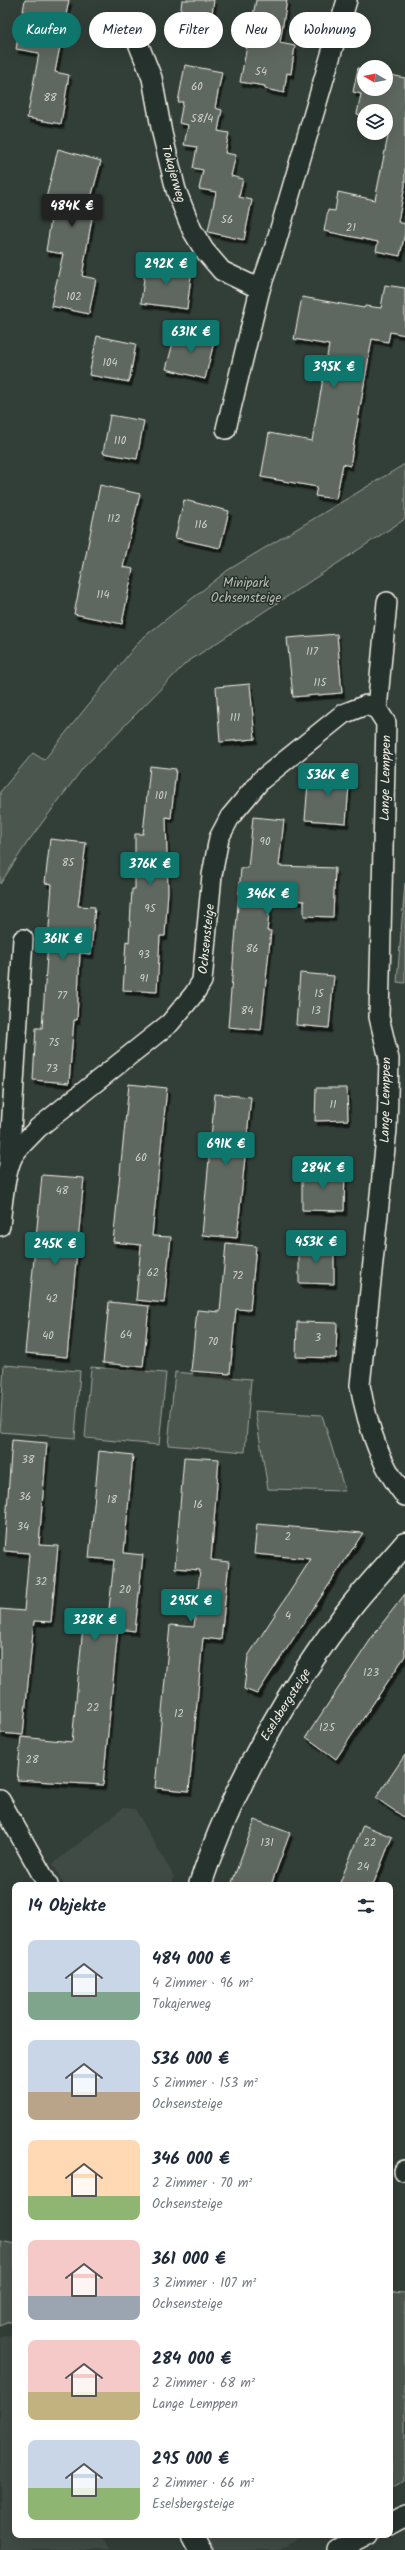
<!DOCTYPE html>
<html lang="de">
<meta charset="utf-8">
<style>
:root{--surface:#fff;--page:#f2f2f3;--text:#1f2937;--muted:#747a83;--accent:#0f766e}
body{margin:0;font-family:Kalam,sans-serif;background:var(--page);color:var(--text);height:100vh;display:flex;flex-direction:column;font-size:15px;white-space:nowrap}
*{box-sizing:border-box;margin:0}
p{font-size:13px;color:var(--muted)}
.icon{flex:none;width:22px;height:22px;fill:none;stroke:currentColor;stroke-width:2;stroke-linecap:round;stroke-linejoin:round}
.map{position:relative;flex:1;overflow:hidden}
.side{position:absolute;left:12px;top:1882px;width:381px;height:656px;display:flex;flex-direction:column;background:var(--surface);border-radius:8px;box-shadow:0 4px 16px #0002}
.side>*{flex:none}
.hud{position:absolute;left:12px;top:12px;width:381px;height:36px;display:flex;gap:8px}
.needle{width:26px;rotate:279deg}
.buttons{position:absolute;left:357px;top:60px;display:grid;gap:8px}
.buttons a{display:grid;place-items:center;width:36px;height:36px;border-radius:50%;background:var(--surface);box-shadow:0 4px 16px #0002;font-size:20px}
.price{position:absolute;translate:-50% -34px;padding:0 9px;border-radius:4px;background:var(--accent);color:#fff;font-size:13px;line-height:26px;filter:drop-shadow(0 1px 2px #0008)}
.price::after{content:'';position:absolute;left:50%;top:24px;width:12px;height:9px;margin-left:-6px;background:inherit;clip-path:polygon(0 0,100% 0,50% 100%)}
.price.current{background:#222;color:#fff}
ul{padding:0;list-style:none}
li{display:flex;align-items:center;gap:12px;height:100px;padding:0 16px}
li span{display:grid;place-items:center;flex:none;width:112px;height:80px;border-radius:8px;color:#555}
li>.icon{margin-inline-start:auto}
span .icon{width:48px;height:48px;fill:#fffc;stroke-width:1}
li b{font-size:17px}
h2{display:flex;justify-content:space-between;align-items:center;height:48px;padding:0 16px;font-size:17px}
.pill{padding:0 14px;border-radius:18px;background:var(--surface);box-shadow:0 4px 16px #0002;font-size:14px;line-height:36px}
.pill.current{background:var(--accent);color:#fff}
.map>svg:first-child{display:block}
.built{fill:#404b44}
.green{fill:#4c564f;stroke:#a0a49c}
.building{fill:#5f6861;stroke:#f4f1e8;filter:url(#shadow)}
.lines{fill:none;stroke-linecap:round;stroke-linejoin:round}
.minor-casing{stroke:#f4f1e8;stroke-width:22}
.tertiary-casing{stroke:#f4f1e8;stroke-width:25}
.minor{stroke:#26332d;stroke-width:19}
.tertiary{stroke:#26332d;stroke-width:22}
.labels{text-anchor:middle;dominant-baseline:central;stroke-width:3;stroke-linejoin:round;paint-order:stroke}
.number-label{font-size:11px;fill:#cfcfc6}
.street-label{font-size:13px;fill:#f4f1e8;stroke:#26332d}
.park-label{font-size:13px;fill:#b9bbb2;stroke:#26332d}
</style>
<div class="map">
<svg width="405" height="2550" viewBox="0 0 405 2550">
<defs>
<filter id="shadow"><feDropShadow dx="2.5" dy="4.5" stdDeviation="0" flood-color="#0009"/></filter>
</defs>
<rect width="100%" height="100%" fill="#323e38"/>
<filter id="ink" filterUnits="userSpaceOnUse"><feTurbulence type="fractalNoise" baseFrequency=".025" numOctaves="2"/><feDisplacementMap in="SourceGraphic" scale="8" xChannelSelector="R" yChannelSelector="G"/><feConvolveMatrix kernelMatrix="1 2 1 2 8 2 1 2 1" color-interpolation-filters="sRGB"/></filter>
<g filter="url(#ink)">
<g class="built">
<polygon points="123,1808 135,1809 174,1877 172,1885 64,1885 53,1864"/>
<polygon points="15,2333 15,2535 102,2535 110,2550 0,2550 0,2338"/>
<polygon points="203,2535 306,2535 278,2550 210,2550"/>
</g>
<g class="green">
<polygon points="405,464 405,519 186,663 83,768 27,843 0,884 0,792 33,753 44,760 140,640 228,570"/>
<polygon points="405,883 405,983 397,982"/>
<polygon points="4,1365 80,1371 75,1438 0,1432"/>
<polygon points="91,1367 166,1373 159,1445 85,1438"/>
<polygon points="175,1372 251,1379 245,1452 168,1445"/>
<polygon points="255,1411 322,1415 345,1491 268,1489"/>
<polygon points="0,2241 15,2244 15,2320 0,2326"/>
<polygon points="390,2292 405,2293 405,2481 390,2490"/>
</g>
<g class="building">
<polygon points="25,0 69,0 55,72 69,75 61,124 27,118 39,53 16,49"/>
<polygon points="182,0 214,0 210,28 179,24"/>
<polygon points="256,0 287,0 280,43 295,46 291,74 287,73 284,93 265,89 265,86 240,82"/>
<polygon points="185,65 222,72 215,108 222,110 218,131 229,133 225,153 236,155 231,176 243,179 239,197 252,200 244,240 208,232 216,192 199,189 203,170 193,168 197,147 184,145 188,125 179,123 183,102 178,102"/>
<polygon points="358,68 364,69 364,89 386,89 386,74 405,78 405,186 398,222 405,224 405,233 400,256 376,251 378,242 324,231 328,210 335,211 338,192 375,200 391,121 386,120 386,111 364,111 364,116 357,114 361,94 353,92"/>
<polygon points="58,149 101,161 86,217 92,218 82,276 96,279 89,314 51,306 63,254 46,251 54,201 46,198"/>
<polygon points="146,262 192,268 187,309 141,303"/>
<polygon points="385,285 405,288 405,335 390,332 388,342 372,339 350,466 343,464 336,499 315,496 317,487 261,477 269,433 312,441 329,345 294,339 302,297 364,308 365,306 381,308"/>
<polygon points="177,328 215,338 205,379 166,369"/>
<polygon points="97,336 136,344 129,382 89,375"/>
<polygon points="110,415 144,421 137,459 103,453"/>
<polygon points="100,485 140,494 123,567 133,569 122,624 74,614"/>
<polygon points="184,500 229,511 220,548 175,538"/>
<polygon points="337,634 342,693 293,697 287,638"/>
<polygon points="250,684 255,739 220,742 216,687"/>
<polygon points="150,766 176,769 171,818 166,817 168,891 165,936 160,936 157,992 123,990 126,941 129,942 132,889 135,889 135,834 143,834"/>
<polygon points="309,771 350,774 346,823 305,820"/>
<polygon points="253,817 284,820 279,866 335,868 333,917 304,916 304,901 271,897 267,931 271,931 261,1030 228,1027 241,868 248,868"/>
<polygon points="50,839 86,843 78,906 95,907 91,954 80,953 77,1020 74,1020 69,1083 33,1080 36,1028 42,1028 52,884 45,883"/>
<polygon points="300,973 334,976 329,1028 296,1025"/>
<polygon points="129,1084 167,1088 152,1236 171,1237 164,1303 136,1300 141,1245 113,1242"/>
<polygon points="316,1088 347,1088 348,1120 315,1121"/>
<polygon points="215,1094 251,1097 237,1238 202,1235"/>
<polygon points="302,1169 345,1169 344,1211 302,1210"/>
<polygon points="42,1175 84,1178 67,1357 25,1353"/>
<polygon points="226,1243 256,1246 250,1310 236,1309 230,1374 191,1371 197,1310 220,1312"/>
<polygon points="299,1244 334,1245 334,1284 299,1283"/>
<polygon points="109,1302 149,1306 143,1367 103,1363"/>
<polygon points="297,1322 337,1323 336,1358 296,1357"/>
<polygon points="12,1440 47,1443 39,1545 58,1546 51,1622 34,1621 23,1735 0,1733 0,1609 24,1611 29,1553 4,1551"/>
<polygon points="99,1451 133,1455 124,1553 143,1555 135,1631 118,1629 103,1785 17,1780 21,1737 72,1742 84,1616 108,1619 114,1560 89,1558"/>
<polygon points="184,1457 219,1459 211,1560 229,1562 221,1640 203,1638 189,1791 155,1788 170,1625 194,1627 200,1570 175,1568"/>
<polygon points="257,1524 363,1533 257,1694 244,1689 248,1656 311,1559 254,1554"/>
<polygon points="405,1594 405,1656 336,1759 306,1737 377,1630"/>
<polygon points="405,1755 405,1818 376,1798"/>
<polygon points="255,1820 290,1833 271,1885 231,1885"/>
<polygon points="363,1825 392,1837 373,1885 339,1885"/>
</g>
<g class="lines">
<g class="minor-casing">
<g id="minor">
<polyline points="132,28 152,78 162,133 176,190 192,230 204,250 222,271 260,289"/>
<polyline points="226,429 260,289 275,246 347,0"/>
<path d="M387 602 377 709 386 723 379 1017 389 1059 387 1129 360 1385C367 1424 380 1465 405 1496"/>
<polyline points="9,1163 23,939"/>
<path d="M0 1226C2 1207 4 1173 13 1156 19 1146 30 1137 38 1128L170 1023 194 994 202 981 212 875 219 838 230 817 261 780 343 714 366 705 377 709"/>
<polyline points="0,1800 48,1885"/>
<polyline points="404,2171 405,2170"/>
<polyline points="390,2524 405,2516"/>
<polyline points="339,2550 368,2535"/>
</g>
</g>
<g class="tertiary-casing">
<g id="tertiary">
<path d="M200 1885C231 1789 291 1683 353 1604 370 1583 388 1564 405 1544"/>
<polyline points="193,2535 201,2550"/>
</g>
</g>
<use href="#minor" class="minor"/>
<use href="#tertiary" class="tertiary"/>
</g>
</g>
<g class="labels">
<g class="number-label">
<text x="261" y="72">54</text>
<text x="197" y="87">60</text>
<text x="50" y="98">88</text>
<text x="202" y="119">58/4</text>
<text x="227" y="220">56</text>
<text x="351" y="228">21</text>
<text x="74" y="297">102</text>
<text x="110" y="363">104</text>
<text x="120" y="441">110</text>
<text x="114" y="519">112</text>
<text x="201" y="525">116</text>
<text x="103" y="595">114</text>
<text x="312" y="652">117</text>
<text x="320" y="683">115</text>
<text x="235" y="718">111</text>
<text x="161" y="796">101</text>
<text x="265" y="842">90</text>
<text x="68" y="863">85</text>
<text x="150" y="909">95</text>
<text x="252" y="949">86</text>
<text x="144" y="955">93</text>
<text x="144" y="979">91</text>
<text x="319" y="994">15</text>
<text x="62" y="996">77</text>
<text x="247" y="1011">84</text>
<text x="316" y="1011">13</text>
<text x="54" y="1043">75</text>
<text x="52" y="1069">73</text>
<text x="333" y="1105">11</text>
<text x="141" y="1158">60</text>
<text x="62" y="1191">48</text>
<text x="153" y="1273">62</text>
<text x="238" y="1276">72</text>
<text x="52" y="1299">42</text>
<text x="126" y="1335">64</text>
<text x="48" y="1336">40</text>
<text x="318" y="1338">3</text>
<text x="213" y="1342">70</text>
<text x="28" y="1460">38</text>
<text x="25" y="1497">36</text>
<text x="112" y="1500">18</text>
<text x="198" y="1505">16</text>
<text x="23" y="1527">34</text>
<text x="288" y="1537">2</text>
<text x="41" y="1582">32</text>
<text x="125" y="1590">20</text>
<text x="288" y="1616">4</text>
<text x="371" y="1673">123</text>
<text x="93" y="1708">22</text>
<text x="179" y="1714">12</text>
<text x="327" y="1728">125</text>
<text x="32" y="1760">28</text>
<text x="267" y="1843">131</text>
<text x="370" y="1843">22</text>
<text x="363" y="1867">24</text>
</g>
<g class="street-label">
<text transform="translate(173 174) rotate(74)">Tokajerweg</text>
<text transform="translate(386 778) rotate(-89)">Lange Lemppen</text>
<text transform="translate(207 939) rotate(-84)">Ochsensteige</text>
<text transform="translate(386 1100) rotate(-89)">Lange Lemppen</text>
<text transform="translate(286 1705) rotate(-58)">Eselsbergsteige</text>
</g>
<g class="park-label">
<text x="246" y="583">Minipark<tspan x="246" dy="15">Ochsensteige</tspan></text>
</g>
</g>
</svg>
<div class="buttons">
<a><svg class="needle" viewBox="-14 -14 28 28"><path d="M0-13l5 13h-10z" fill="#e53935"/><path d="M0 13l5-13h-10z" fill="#747a83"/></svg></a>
<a><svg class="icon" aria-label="layers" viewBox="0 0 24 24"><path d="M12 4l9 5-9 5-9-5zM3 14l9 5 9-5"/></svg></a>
</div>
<b class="price current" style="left:72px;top:228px">484K €</b>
<b class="price" style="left:166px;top:286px">292K €</b>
<b class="price" style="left:191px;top:354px">631K €</b>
<b class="price" style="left:334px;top:389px">395K €</b>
<b class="price" style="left:328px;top:797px">536K €</b>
<b class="price" style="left:150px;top:886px">376K €</b>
<b class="price" style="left:268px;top:916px">346K €</b>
<b class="price" style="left:63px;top:961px">361K €</b>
<b class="price" style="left:226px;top:1166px">691K €</b>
<b class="price" style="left:323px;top:1190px">284K €</b>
<b class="price" style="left:316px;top:1264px">453K €</b>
<b class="price" style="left:55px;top:1266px">245K €</b>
<b class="price" style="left:191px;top:1623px">295K €</b>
<b class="price" style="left:95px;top:1642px">328K €</b>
<div class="hud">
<a class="pill current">Kaufen</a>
<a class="pill">Mieten</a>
<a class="pill">Filter</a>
<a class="pill">Neu</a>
<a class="pill">Wohnung</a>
</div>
<section class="side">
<h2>14 Objekte<svg class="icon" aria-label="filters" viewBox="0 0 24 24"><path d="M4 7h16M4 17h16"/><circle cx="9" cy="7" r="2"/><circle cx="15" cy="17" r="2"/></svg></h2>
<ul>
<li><span style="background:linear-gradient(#c9d6e8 65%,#7fa58c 0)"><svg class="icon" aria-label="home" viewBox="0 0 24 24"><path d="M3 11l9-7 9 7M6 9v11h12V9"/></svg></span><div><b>484 000 €</b><p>4 Zimmer · 96 m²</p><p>Tokajerweg</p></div></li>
<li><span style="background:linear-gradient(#c9d6e8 65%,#b9a48a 0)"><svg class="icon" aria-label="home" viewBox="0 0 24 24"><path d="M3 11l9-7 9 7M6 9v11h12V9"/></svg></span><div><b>536 000 €</b><p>5 Zimmer · 153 m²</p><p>Ochsensteige</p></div></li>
<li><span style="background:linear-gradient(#ffd9b3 70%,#8fb573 0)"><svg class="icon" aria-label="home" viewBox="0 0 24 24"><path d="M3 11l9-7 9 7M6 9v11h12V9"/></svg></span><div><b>346 000 €</b><p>2 Zimmer · 70 m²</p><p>Ochsensteige</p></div></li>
<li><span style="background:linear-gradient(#f6c9c9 70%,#9aa5b1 0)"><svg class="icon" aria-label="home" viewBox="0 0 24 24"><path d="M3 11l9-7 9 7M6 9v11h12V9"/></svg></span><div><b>361 000 €</b><p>3 Zimmer · 107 m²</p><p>Ochsensteige</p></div></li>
<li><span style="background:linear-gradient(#f6c9c9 65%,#c2b280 0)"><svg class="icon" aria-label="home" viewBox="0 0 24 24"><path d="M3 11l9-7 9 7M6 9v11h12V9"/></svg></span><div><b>284 000 €</b><p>2 Zimmer · 68 m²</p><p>Lange Lemppen</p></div></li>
<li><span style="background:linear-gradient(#c9d6e8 60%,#8fb573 0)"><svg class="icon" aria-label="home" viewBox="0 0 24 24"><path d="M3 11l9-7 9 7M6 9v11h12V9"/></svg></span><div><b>295 000 €</b><p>2 Zimmer · 66 m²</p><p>Eselsbergsteige</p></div></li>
</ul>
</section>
</div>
